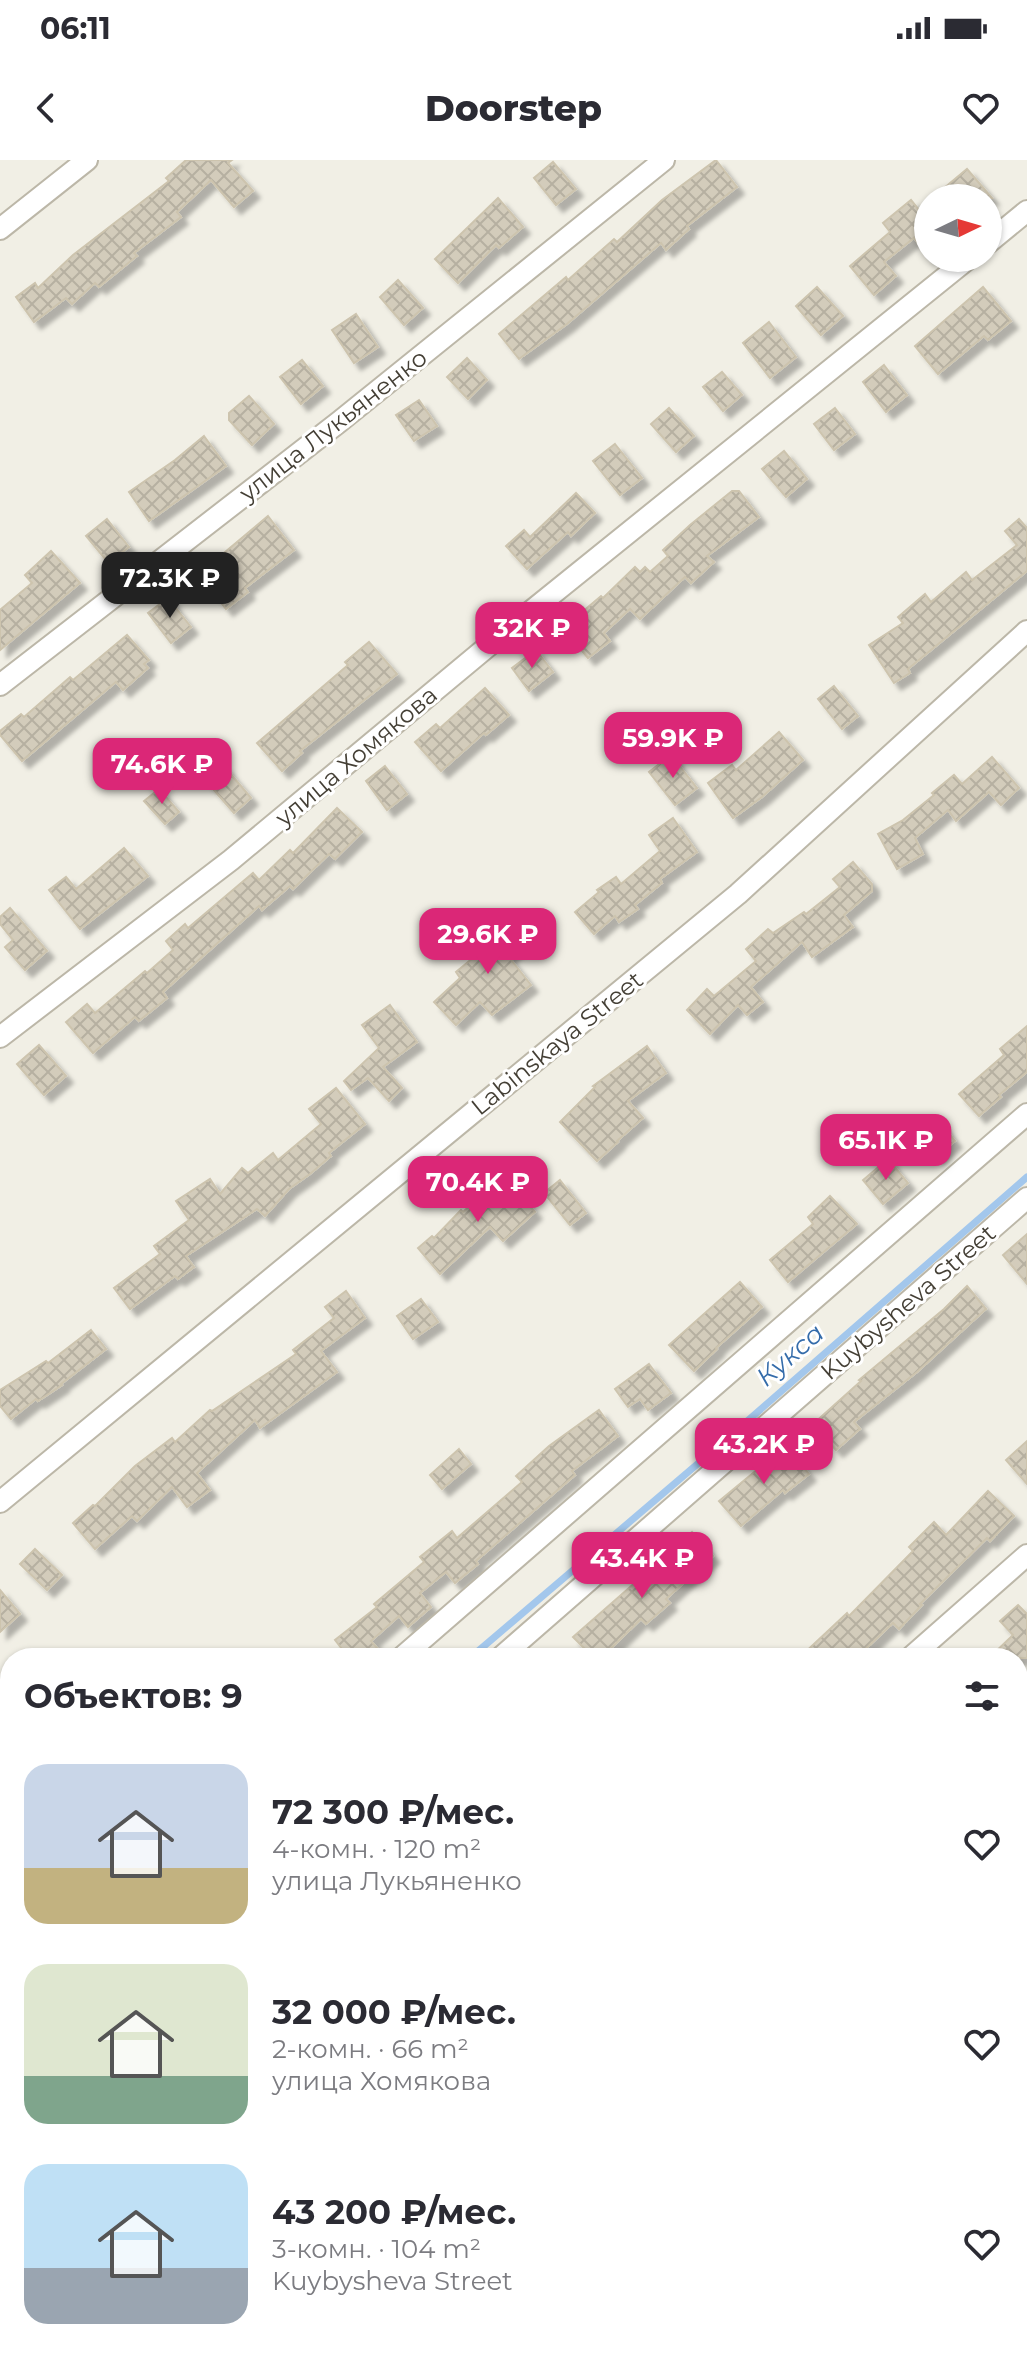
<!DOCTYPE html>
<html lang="ru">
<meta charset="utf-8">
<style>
:root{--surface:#fff;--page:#f7f7f7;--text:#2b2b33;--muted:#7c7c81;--accent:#db2777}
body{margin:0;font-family:Montserrat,sans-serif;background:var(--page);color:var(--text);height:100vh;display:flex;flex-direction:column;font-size:30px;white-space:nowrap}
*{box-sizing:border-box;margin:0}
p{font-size:26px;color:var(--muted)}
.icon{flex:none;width:44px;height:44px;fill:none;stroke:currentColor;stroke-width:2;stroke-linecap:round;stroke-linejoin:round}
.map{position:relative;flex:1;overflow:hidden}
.details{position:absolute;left:0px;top:1488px;width:1028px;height:714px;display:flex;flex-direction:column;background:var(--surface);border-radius:32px 32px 0 0;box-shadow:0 2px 6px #0004}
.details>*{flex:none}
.needle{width:52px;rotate:85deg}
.controls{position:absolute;left:914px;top:24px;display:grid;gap:16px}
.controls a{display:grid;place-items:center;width:88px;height:88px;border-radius:50%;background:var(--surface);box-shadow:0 2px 6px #0004;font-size:40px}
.price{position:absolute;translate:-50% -68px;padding:0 18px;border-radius:16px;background:var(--accent);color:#fff;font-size:26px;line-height:52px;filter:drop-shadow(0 2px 4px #0008)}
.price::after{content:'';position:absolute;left:50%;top:48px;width:24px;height:18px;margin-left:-12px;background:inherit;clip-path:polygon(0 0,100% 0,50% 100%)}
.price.current{background:#222;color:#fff}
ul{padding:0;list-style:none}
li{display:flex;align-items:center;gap:24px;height:200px;padding:0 24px}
li span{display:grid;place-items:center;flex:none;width:224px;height:160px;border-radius:24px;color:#555}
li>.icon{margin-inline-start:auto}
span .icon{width:96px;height:96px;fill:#fffc;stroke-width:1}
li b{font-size:34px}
h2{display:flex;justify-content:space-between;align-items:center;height:96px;padding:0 24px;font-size:34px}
.status{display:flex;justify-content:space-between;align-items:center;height:56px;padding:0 40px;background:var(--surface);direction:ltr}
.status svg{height:22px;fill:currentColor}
header{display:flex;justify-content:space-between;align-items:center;height:104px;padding:0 24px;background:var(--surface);font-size:36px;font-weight:800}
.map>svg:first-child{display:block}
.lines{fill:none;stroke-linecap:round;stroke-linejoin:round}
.stream{stroke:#a3c7ec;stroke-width:7}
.building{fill:url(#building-cross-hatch);stroke:#cdc4ae;stroke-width:2;filter:url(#shadow)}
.minor-casing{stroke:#bcb7a8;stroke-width:24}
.tertiary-casing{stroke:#bcb7a8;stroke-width:30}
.minor{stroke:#fff;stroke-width:20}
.tertiary{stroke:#fff;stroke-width:26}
.labels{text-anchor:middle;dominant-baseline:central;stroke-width:6;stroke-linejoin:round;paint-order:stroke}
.street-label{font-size:24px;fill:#443f35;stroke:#fff}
.water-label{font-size:26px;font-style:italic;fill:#346caa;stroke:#fff}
</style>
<div class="status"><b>06:11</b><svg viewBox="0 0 49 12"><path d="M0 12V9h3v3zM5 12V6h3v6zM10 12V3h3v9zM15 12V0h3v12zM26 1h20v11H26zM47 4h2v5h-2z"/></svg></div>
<header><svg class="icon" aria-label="back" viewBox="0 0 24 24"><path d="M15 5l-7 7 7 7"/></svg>Doorstep<svg class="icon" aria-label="heart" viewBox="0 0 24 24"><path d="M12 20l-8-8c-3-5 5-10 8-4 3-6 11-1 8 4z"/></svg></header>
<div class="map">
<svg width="1027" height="2201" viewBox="0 0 1027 2201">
<defs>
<pattern id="building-cross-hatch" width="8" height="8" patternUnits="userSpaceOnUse" patternTransform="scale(2)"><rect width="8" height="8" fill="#d3ccbb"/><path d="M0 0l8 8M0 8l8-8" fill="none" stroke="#b6b0a1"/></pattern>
<filter id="shadow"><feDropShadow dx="7" dy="7" stdDeviation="2" flood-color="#0004"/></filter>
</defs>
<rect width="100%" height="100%" fill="#f1efe5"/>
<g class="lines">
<g class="stream">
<polyline points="470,1498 721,1284 1027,1017"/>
<polyline points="0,2201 12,2192"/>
</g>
</g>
<g class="building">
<polygon points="186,0 232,0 228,3 253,31 234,47 211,20 177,52 181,57 134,93 137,96 99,127 95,123 72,144 66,138 34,162 16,137 35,123 38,128 73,95 169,21 166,18"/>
<polygon points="716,0 737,27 687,66 689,69 666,90 661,83 567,164 519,199 499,174 566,117 568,120 614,79 617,82 662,40"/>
<polygon points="553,2 576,29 556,45 534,18"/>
<polygon points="967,9 992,38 953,38 944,28"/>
<polygon points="498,38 523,67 499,88 496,85 458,123 435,99"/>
<polygon points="911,40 928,61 928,96 914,78 884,102 896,116 874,135 850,106 890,72 883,63"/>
<polygon points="398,120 423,148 404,165 380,137"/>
<polygon points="817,127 843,156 821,175 796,146"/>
<polygon points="983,127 1011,161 988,180 984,176 938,214 915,186"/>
<polygon points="356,154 378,187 354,203 332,170"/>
<polygon points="769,162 796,197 770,218 743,183"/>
<polygon points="467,198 487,220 468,239 447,217"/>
<polygon points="302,200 323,226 301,244 280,217"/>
<polygon points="884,205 907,235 886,252 863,222"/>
<polygon points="722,212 742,235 723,251 703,227"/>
<polygon points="249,236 274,264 252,285 229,260 229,253"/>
<polygon points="419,240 437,266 414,281 396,255"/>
<polygon points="669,248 694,276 676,292 651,264"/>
<polygon points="835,248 855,274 834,290 814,264"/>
<polygon points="204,276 226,306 149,361 129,332 175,300"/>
<polygon points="615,284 642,318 620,335 593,301"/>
<polygon points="784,291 807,319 786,337 762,309"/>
<polygon points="732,331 739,331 759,357 707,396 714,402 691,423 685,417 640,459 630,449 604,473 610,481 588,498 563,468 601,436 603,438 635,407 640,412 645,407 650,412 668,396 663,390 690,365"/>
<polygon points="576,333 595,353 571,376 568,372 527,409 506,386 524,370 530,377"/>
<polygon points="268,356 294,390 245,428 248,432 226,449 199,414"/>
<polygon points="107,359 129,387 112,400 106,400 86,376"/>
<polygon points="1019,359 1027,368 1027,411 908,509 910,513 894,523 869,485 903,463 898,457 925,434 931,442 966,412 972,420 1017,385 1005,371"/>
<polygon points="51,391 80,423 0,490 0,450 32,423 25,415"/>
<polygon points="168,438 191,467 171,483 148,453"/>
<polygon points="127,475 149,500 144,504 148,508 123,530 116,522 22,601 0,575 0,571 21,554 24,557 70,517 73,520"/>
<polygon points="369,482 397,514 300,591 302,593 282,611 257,583 348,505 345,502"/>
<polygon points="536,490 553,512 529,531 512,508"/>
<polygon points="834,526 858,556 842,569 818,539"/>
<polygon points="485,528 509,555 486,575 484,573 441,611 415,582 436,564 440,568"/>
<polygon points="779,572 803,600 762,637 733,658 708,623 732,605 736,610"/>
<polygon points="671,595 697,628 675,645 649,612"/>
<polygon points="992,597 1019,628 1001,645 989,632 956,661 948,650 915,678 923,694 897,709 878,674 903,660 934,635 932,633 954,615 962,624"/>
<polygon points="224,606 251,638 234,653 206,621"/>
<polygon points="385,606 407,634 387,650 366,621"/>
<polygon points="159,629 179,652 165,664 144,641"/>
<polygon points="337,648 362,672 335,699 329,694 293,729 290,726 262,750 259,746 163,832 167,838 139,861 135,857 93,893 66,862 87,844 95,853 145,811 147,813 173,790 166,781 185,764 188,768 253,713 259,720 290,690 293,693"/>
<polygon points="673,658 697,692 660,719 662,723 635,745 638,749 619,762 615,756 594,774 575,752 599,732 597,730 616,717 621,724 660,691 649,675"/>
<polygon points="124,688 148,716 80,769 49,730 66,717 76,729"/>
<polygon points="853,702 872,724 872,731 844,755 853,767 812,797 802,782 751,827 763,842 747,855 738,845 710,874 687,850 707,829 714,836 756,801 746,789 768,769 773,773 804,752 806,754 840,727 833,719"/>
<polygon points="10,748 47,791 25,810 5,787 13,780 0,764 0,757"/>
<polygon points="513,755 531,778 508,796 531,825 492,855 480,842 456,865 434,842 460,818 456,812 497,778 492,772"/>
<polygon points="390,845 417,882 383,907 402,928 389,941 368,918 351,930 344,921 379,888 362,865"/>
<polygon points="1027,866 1027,912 999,935 1001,937 979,956 959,934 1004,895 1000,889"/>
<polygon points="39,885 66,916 44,935 17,904"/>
<polygon points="647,886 666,913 628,941 643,958 617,981 618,982 597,1001 560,962 595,927 593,926"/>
<polygon points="336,928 365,964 329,993 331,996 310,1014 289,1029 265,1056 257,1049 186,1096 194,1107 178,1119 175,1116 130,1149 114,1128 160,1094 154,1086 189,1060 176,1041 210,1019 220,1034 242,1008 248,1013 273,993 278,1000 321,964 309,949"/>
<polygon points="935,957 955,981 936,997 916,972"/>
<polygon points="888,999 908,1023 883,1044 863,1020"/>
<polygon points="502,1016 535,1052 503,1081 490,1067 440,1114 418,1088 432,1076 434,1078 461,1050 463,1052"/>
<polygon points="560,1020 586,1053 570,1065 544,1033"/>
<polygon points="830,1036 857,1064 788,1122 770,1100 813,1064 808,1057"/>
<polygon points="1027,1074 1027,1124 1003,1095"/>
<polygon points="740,1122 762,1147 716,1188 717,1189 694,1211 669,1185"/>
<polygon points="967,1126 986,1149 917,1212 854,1262 860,1269 836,1290 813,1264 861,1221 859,1220 944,1149"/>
<polygon points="346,1131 365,1158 321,1191 337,1212 260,1268 255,1260 197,1313 210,1330 187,1347 172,1327 137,1361 132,1356 95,1389 73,1363 93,1345 95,1346 135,1306 172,1278 175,1282 210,1250 212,1251 296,1194 293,1190 334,1158 325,1147"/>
<polygon points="421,1139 438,1162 413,1179 397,1156"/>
<polygon points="91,1170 106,1189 61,1224 62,1225 38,1241 36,1239 11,1259 0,1246 0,1230 46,1201 48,1203"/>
<polygon points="649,1204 671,1233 648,1250 640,1239 628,1247 615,1229"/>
<polygon points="599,1250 618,1276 572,1311 575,1315 476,1401 478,1404 455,1423 446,1412 420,1433 431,1447 408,1467 399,1456 371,1481 377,1488 364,1498 349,1498 335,1480 377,1447 374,1444 424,1402 420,1397 452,1371 457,1378 522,1322 516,1316 549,1286"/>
<polygon points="1027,1281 1027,1324 1006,1300"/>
<polygon points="786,1286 809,1314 785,1333 783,1330 741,1366 719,1341"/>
<polygon points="459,1289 471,1304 442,1329 430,1315"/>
<polygon points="988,1331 1014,1356 990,1381 987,1378 920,1444 922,1445 899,1469 893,1463 856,1498 799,1498 847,1453 849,1456 913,1391 909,1387 934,1362 946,1375"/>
<polygon points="692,1372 713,1396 666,1439 670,1443 646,1464 641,1459 601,1498 594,1498 573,1477 645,1414 652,1423 679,1400 671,1391"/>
<polygon points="35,1389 62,1415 47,1430 20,1404"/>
<polygon points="0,1430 20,1454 0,1472"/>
<polygon points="1018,1445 1027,1454 1027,1498 989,1498 1013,1475 1000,1461"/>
</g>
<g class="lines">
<g class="minor-casing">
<g id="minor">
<polyline points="0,69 87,0"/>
<polyline points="988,83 1027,51"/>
<polyline points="0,525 339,262 664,0"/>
<polyline points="0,877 231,700 504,473 969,98"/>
<polyline points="0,1342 738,734 1027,471"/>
<polyline points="401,1498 1027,954"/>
<polyline points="500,1498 1027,1038"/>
<polyline points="910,1498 1027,1395"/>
<polyline points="0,1862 10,1853"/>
</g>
</g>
<g class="tertiary-casing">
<g id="tertiary">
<polyline points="0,1933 10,1944"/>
<polyline points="1018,2065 1027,2059"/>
<polyline points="242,2192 251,2201"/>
<polyline points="833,2201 845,2192"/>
</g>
</g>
<use href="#minor" class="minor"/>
<use href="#tertiary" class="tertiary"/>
</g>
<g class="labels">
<g class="street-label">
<text transform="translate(333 265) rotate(-38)">улица Лукьяненко</text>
<text transform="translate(356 596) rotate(-40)">улица Хомякова</text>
<text transform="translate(557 883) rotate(-39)">Labinskaya Street</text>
<text transform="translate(908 1142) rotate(-41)">Kuybysheva Street</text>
</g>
<g class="water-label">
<text transform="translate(790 1195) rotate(-41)">Кукса</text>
</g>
</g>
</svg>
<div class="controls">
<a><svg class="needle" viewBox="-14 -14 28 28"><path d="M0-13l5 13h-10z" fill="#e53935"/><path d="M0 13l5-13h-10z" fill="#7c7c81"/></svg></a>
</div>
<b class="price current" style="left:170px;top:460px">72.3K ₽</b>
<b class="price" style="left:532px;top:510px">32K ₽</b>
<b class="price" style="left:673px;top:620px">59.9K ₽</b>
<b class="price" style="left:162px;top:646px">74.6K ₽</b>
<b class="price" style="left:488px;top:816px">29.6K ₽</b>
<b class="price" style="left:886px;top:1022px">65.1K ₽</b>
<b class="price" style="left:478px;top:1064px">70.4K ₽</b>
<b class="price" style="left:764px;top:1326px">43.2K ₽</b>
<b class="price" style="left:642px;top:1440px">43.4K ₽</b>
<section class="details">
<h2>Объектов: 9<svg class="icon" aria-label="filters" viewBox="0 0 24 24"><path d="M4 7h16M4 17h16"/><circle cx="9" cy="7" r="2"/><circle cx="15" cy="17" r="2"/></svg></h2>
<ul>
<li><span style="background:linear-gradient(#c9d6e8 65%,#c2b280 0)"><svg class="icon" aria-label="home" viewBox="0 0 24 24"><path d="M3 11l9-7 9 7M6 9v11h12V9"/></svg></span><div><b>72 300 ₽/мес.</b><p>4-комн. · 120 m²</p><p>улица Лукьяненко</p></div><svg class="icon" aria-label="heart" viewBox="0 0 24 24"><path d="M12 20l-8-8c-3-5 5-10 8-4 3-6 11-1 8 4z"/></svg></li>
<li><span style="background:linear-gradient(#dfe7d0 70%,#7fa58c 0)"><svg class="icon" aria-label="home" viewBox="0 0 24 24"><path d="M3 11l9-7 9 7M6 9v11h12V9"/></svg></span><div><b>32 000 ₽/мес.</b><p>2-комн. · 66 m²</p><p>улица Хомякова</p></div><svg class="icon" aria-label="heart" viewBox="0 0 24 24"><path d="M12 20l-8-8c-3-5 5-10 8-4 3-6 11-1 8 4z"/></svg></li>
<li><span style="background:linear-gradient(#bfe0f5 65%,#9aa5b1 0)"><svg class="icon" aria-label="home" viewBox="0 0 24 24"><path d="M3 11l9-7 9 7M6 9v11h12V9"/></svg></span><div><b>43 200 ₽/мес.</b><p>3-комн. · 104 m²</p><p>Kuybysheva Street</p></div><svg class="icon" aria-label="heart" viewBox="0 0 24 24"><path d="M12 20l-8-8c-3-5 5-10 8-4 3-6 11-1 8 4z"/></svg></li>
</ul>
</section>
</div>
